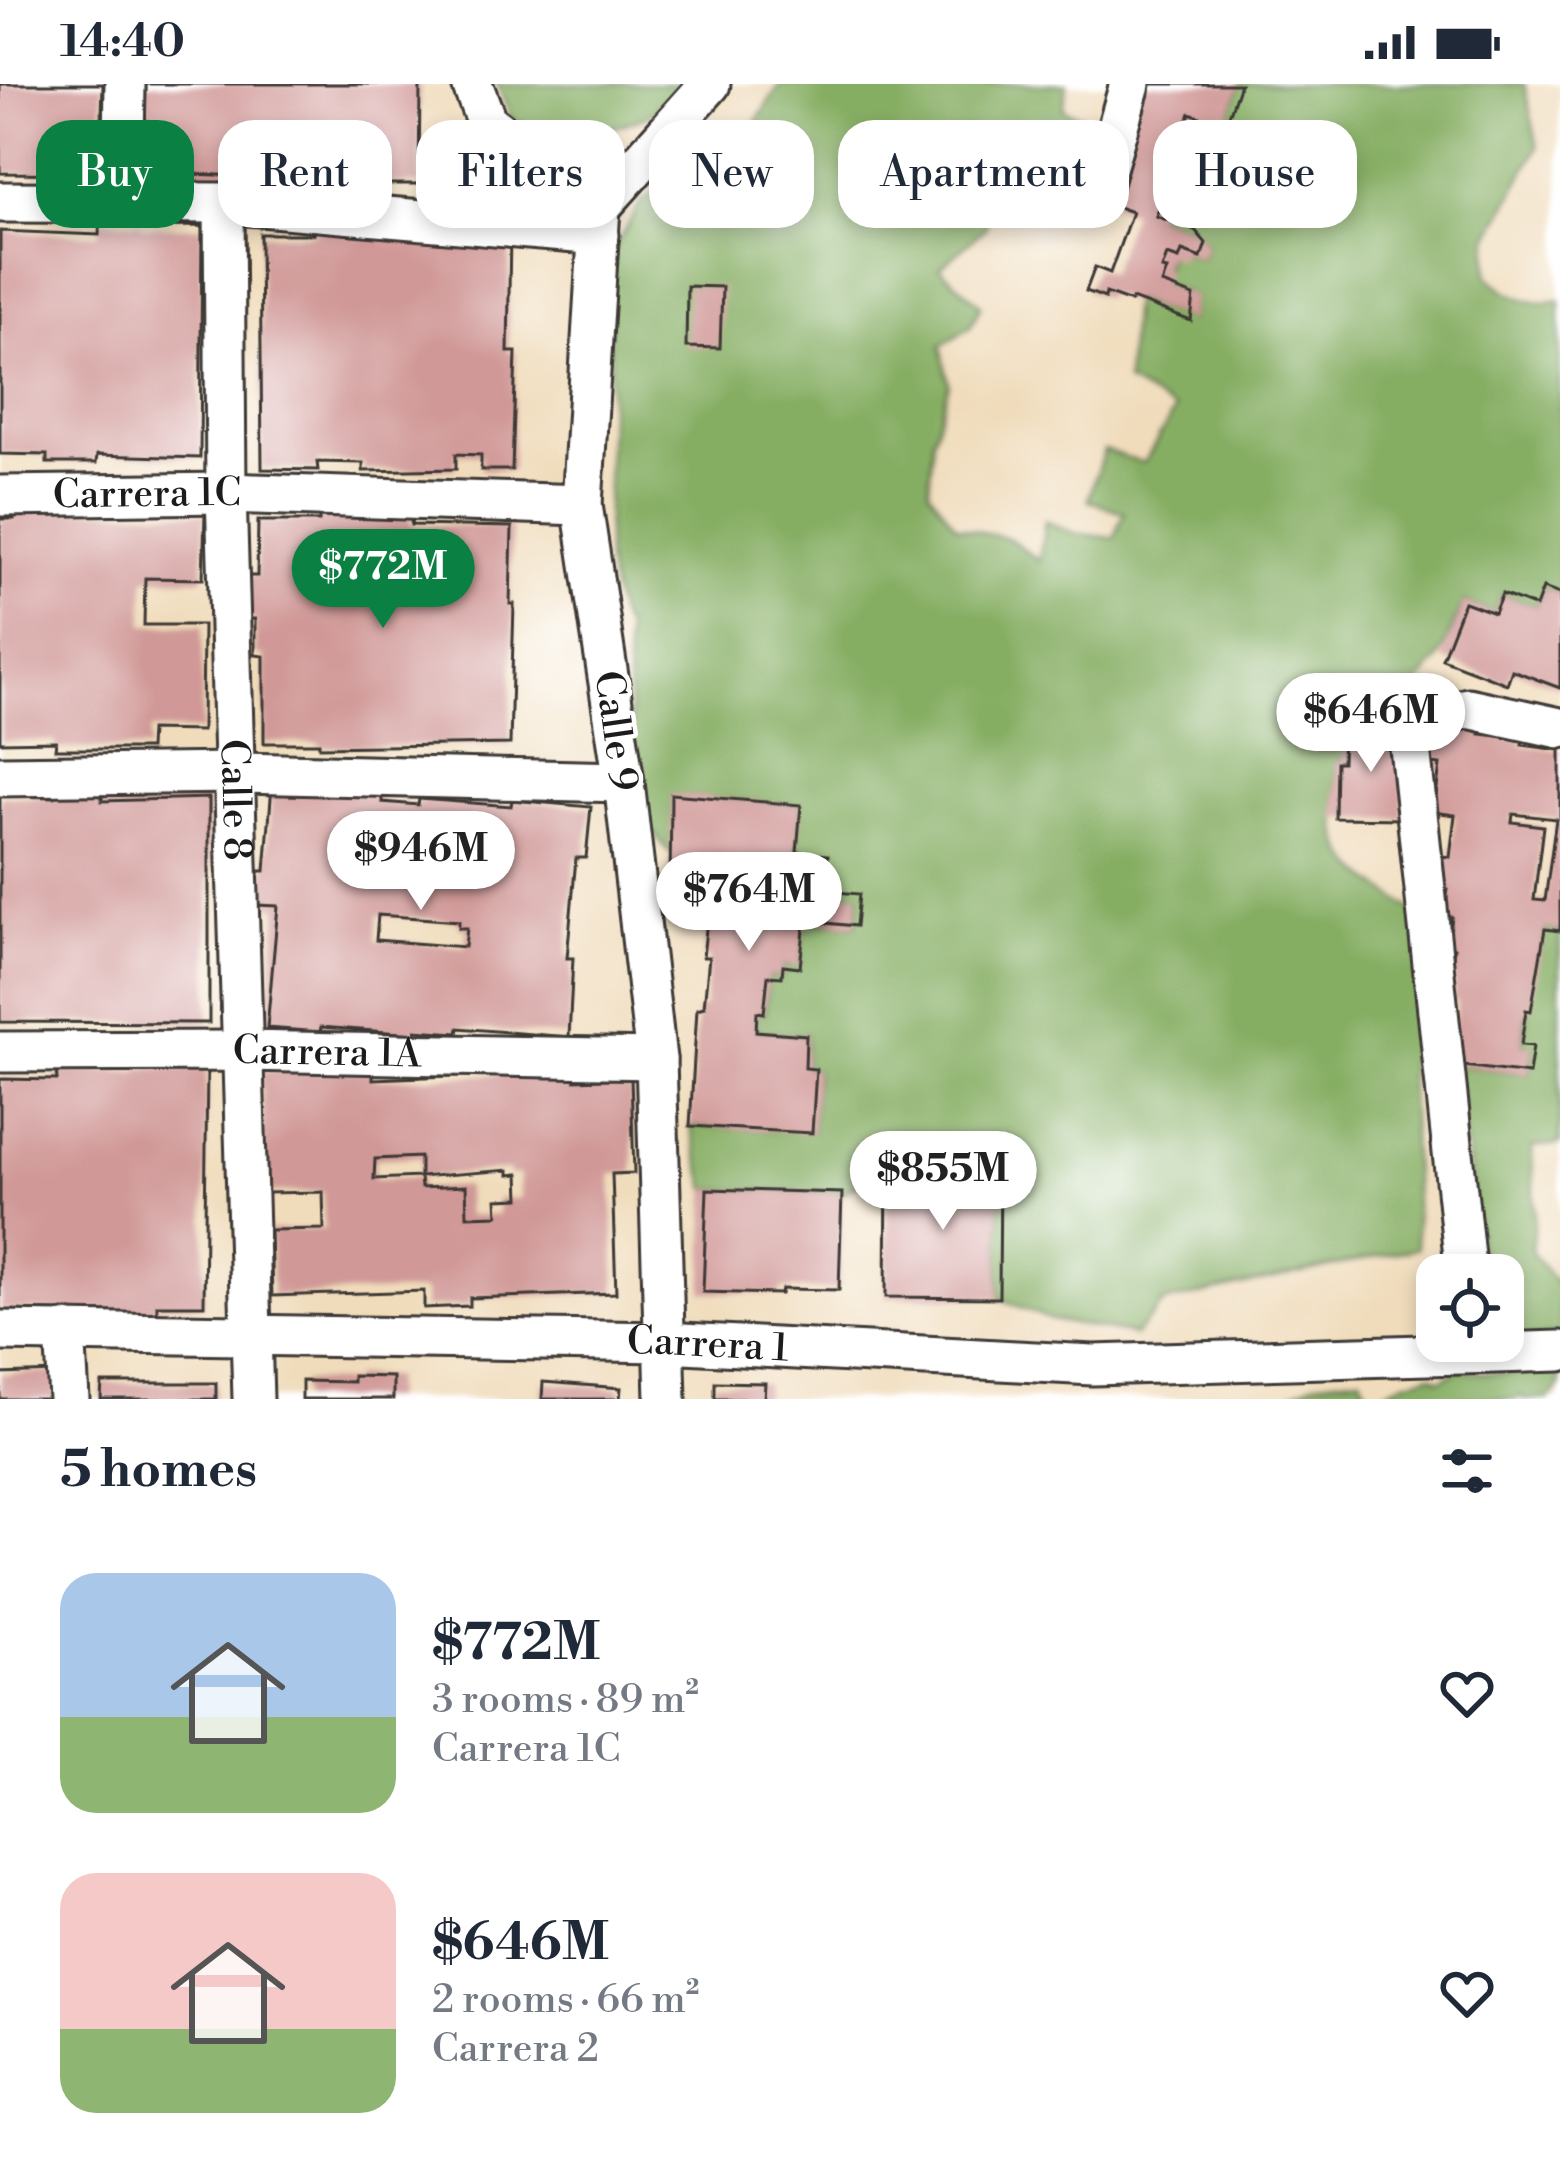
<!DOCTYPE html>
<meta charset="utf-8">
<style>
:root{--surface:#fff;--page:#f6f6f7;--text:#1f2937;--muted:#747a83;--accent:#0b8043}
body{margin:0;font-family:"Libre Bodoni",serif;background:var(--page);color:var(--text);height:100vh;display:flex;flex-direction:column;font-size:45px;white-space:nowrap}
*{box-sizing:border-box;margin:0}
p{font-size:39px;color:var(--muted)}
.icon{flex:none;width:66px;height:66px;fill:none;stroke:currentColor;stroke-width:2;stroke-linecap:round;stroke-linejoin:round}
.map{position:relative;height:1315px;overflow:hidden}
.drawer{display:flex;flex-direction:column;background:var(--surface);flex:1}
.drawer>*{flex:none}
.hud{position:absolute;left:36px;top:36px;width:1488px;height:108px;display:flex;gap:24px}
.controls{position:absolute;left:1416px;top:1170px;display:grid;gap:24px}
.controls a{display:grid;place-items:center;width:108px;height:108px;border-radius:24px;background:var(--surface);box-shadow:0 6px 18px #0003;font-size:60px}
.price{position:absolute;translate:-50% -102px;padding:0 27px;border-radius:42px;background:#fff;color:#222;font-size:39px;line-height:78px;filter:drop-shadow(0 3px 6px #0008)}
.price::after{content:'';position:absolute;left:50%;top:72px;width:36px;height:27px;margin-left:-18px;background:inherit;clip-path:polygon(0 0,100% 0,50% 100%)}
.price.on{background:var(--accent);color:#fff}
ul{padding:0;list-style:none}
li{display:flex;align-items:center;gap:36px;height:300px;padding:0 60px}
li span{display:grid;place-items:center;flex:none;width:336px;height:240px;border-radius:36px;color:#555}
li>.icon{margin-inline-start:auto}
span .icon{width:144px;height:144px;fill:#fffc;stroke-width:1}
li b{font-size:51px}
h2{display:flex;justify-content:space-between;align-items:center;height:144px;padding:0 60px;font-size:51px}
.pill{padding:0 42px;border-radius:36px;background:var(--surface);box-shadow:0 6px 18px #0003;font-size:42px;line-height:108px}
.pill.on{background:var(--accent);color:#fff}
.status{display:flex;justify-content:space-between;align-items:center;height:84px;padding:0 60px;background:var(--surface);direction:ltr}
.status svg{height:33px;fill:currentColor}
.map>svg:first-child{display:block}
.forest{fill:#86ae64;stroke:#516540;stroke-width:3}
.building{fill:#d09997;fill-rule:evenodd}
.lines{fill:none;stroke-linecap:round;stroke-linejoin:round}
.minor-casing{stroke:#3c3934;stroke-width:45}
.minor{stroke:#fff;stroke-width:39}
.labels{text-anchor:middle;dominant-baseline:central;stroke-width:9;stroke-linejoin:round;paint-order:stroke}
.street-label{font-size:39px;fill:#1c1c1c;stroke:#fff}
</style>
<div class="status"><b>14:40</b><svg viewBox="0 0 49 12"><path d="M0 12V9h3v3zM5 12V6h3v6zM10 12V3h3v9zM15 12V0h3v12zM26 1h20v11H26zM47 4h2v5h-2z"/></svg></div>
<div class="map">
<svg width="1560" height="1315" viewBox="0 0 1560 1315">
<rect width="100%" height="100%" fill="#fff"/>
<filter id="ink" filterUnits="userSpaceOnUse"><feTurbulence type="fractalNoise" baseFrequency=".00833" numOctaves="2"/><feDisplacementMap in="SourceGraphic" scale="24" xChannelSelector="R" yChannelSelector="G"/><feConvolveMatrix kernelMatrix="1 2 1 2 8 2 1 2 1" color-interpolation-filters="sRGB"/></filter>
<filter id="wash" filterUnits="userSpaceOnUse"><feTurbulence type="fractalNoise" baseFrequency=".004" numOctaves="4" result="noise"/><feDisplacementMap in="SourceGraphic" scale="48" xChannelSelector="R" yChannelSelector="G"/><feGaussianBlur stdDeviation="2.7" result="paint"/><feColorMatrix in="noise" values="0 0 0 0 0 0 0 0 0 0 0 0 0 0 0 0 0 1.4 0 .05"/><feComposite in="paint" operator="in"/></filter>
<g filter="url(#wash)">
<rect width="100%" height="100%" fill="#f0dcbb"/>
<g class="forest">
<polygon points="497,0 691,0 647,32 606,46 595,73 564,70 532,43 511,34"/>
<path d="M780 0H1067L1063 25 1094 38 1066 133 985 120 986 143 940 184 981 221 970 243 941 262 949 300 933 354 929 406 956 442 1010 455 1039 477 1045 437 1073 449 1114 454 1124 429 1088 416 1104 366 1144 379 1175 326 1126 298 1132 215 1191 236 1193 212 1162 200 1167 171 1182 167 1201 174 1206 159 1194 146 1156 132 1166 106 1176 109 1190 84 1177 64 1190 29 1225 42 1240 0H1524L1538 63 1489 154 1488 191C1506 211 1532 223 1560 216V510L1543 504 1536 523 1502 510 1494 529 1464 518 1437 578 1405 613 1403 645 1336 679C1334 773 1337 775 1415 827L1424 916 1409 980 1417 1164 1163 1219 1135 1251 1051 1236 999 1214 1000 1085H887L842 1109 707 1105 690 1042 812 1048 816 986 805 984 806 951 756 947 757 928 765 929 768 892 782 893 783 881 800 882 805 837 856 842 859 811 824 807 827 771 797 768 801 721 672 711 671 771 636 728 625 545 617 529 606 477 612 168 642 117 755 40Z"/>
<polygon points="1545,845 1560,847 1560,1060 1532,1063 1535,1128 1531,1168 1560,1203 1560,1250 1503,1257 1503,1191 1483,1191 1455,981 1529,990 1533,963 1521,961"/>
<path d="M1560 1284V1303L1549 1315H1524L1520 1311 1517 1315H1373L1403 1298 1431 1290 1440 1296 1459 1285C1500 1295 1519 1285 1560 1284Z"/>
<polygon points="1361,1292 1371,1315 1283,1315 1314,1298"/>
</g>
<g id="blocks">
<g class="building">
<polygon points="0,0 103,0 100,90 0,89"/>
<polygon points="146,0 420,0 419,100 265,100 265,93 144,88"/>
<polygon points="1142,0 1240,0 1225,43 1190,29 1177,64 1183,74 1192,77 1190,84 1202,88 1199,98 1182,92 1176,109 1166,106 1156,132 1195,146 1206,159 1201,174 1182,167 1179,175 1167,171 1162,185 1167,186 1162,200 1194,212 1191,237 1132,215 1131,218 1106,209 1105,214 1086,207 1095,183 1110,189 1132,128 1109,120"/>
<polygon points="100,137 141,139 142,143 202,142 200,374 97,371 96,379 47,379 47,371 0,370 0,147 99,151"/>
<polygon points="314,142 510,151 508,268 516,268 512,386 481,386 481,371 456,370 456,385 363,387 363,379 317,378 318,386 262,385 260,150 314,150"/>
<polygon points="687,202 722,203 720,264 686,263"/>
<polygon points="14,424 205,429 203,495 145,494 144,541 203,541 202,647 150,646 149,665 55,665 56,657 0,658 0,435 14,435"/>
<polygon points="319,424 412,432 411,441 512,443 510,520 514,520 510,660 319,663 319,659 264,659 264,572 255,571 255,535 245,535 246,492 257,492 258,437 319,437"/>
<polygon points="1543,504 1560,510 1560,604 1512,586 1507,600 1442,575 1464,518 1494,529 1502,510 1536,523"/>
<path d="M1436 636 1481 642 1480 650 1523 655 1522 661 1560 666V847L1545 845 1531 927 1526 926 1521 961 1533 962 1529 990 1455 981 1452 951 1457 918 1452 917 1455 893 1451 892 1454 864 1448 863 1452 833 1444 832 1448 805 1437 804 1441 772 1450 773 1455 731 1434 728 1440 681 1431 680ZM1513 730 1556 735 1545 817 1534 816 1543 742 1512 738Z"/>
<polygon points="1343,643 1403,645 1404,735 1335,734 1336,678 1342,678"/>
<path d="M272 702 382 711V718L418 721 419 715 511 722 512 716 591 723 586 774H576L567 874H573L569 953 459 944 458 949 416 946 415 950 321 943 320 948 267 944 278 822 256 821 259 787H265ZM378 831 459 837V844H467L465 863 376 856Z"/>
<polygon points="54,704 102,704 102,717 209,714 209,939 0,938 0,712 54,713"/>
<polygon points="671,710 801,721 797,768 828,771 824,807 859,810 856,842 805,837 800,883 783,881 782,893 768,892 764,929 757,928 756,947 806,951 805,984 816,985 812,1049 690,1042 697,925 704,923 709,873 703,873 708,827 696,826 670,806"/>
<path d="M574 982 575 996 631 994 634 1089 612 1090 616 1209 470 1214V1222L424 1224V1207L272 1212 270 1146 324 1145 323 1108 265 1109 261 987H373V995L506 990ZM420 1073V1093L509 1086V1091L519 1090 520 1114 497 1115 498 1131 467 1132 466 1102 421 1104 420 1093 374 1095 375 1075Z"/>
<polygon points="138,984 207,984 204,1221 157,1221 157,1229 0,1226 0,995 57,996 56,987 139,988"/>
<polygon points="887,1085 1000,1085 999,1214 886,1213"/>
<polygon points="707,1105 842,1109 839,1206 782,1205 781,1210 703,1208"/>
<polygon points="55,1288 56,1315 0,1315 0,1290"/>
<polygon points="353,1292 393,1293 393,1315 302,1315 302,1297 353,1298"/>
<polygon points="543,1298 621,1304 620,1315 542,1315"/>
<polygon points="715,1298 765,1299 764,1315 715,1315"/>
<polygon points="102,1299 216,1299 216,1315 101,1315"/>
</g>
</g>
</g>
<g filter="url(#ink)">
<use href="#blocks" fill-opacity="0" stroke="#3c3934" stroke-width="3"/>
<g class="lines">
<g class="minor-casing">
<g id="minor">
<polyline points="472,0 487,39 600,123"/>
<polyline points="1099,109 1130,0"/>
<polyline points="0,118 224,119 599,151"/>
<polyline points="123,119 125,0"/>
<path id="s1" d="M224 119 226 409 253 1315"/>
<path id="s2" d="M0 412 226 409 582 421"/>
<polyline points="0,692 237,689 624,698"/>
<path id="s3" d="M0 968 243 967 656 975"/>
<polyline points="1466,1191 1409,654 1423,635 1468,624 1560,644"/>
<path id="s4" d="M0 1247 665 1258 1093 1281 1560 1267"/>
<polyline points="65,1247 69,1315"/>
<polyline points="666,1315 656,975 624,698 582,421 600,123 710,0"/>
</g>
</g>
<use href="#minor" class="minor"/>
</g>
</g>
<g class="labels">
<g class="street-label">
<text stroke="none"><textPath href="#s2" startOffset="147">Carrera 1C</textPath></text>
<text transform="translate(615 647) rotate(82)">Calle 9</text>
<text stroke="none"><textPath href="#s1" startOffset="597">Calle 8</textPath></text>
<text stroke="none"><textPath href="#s3" startOffset="327">Carrera 1A</textPath></text>
<text stroke="none"><textPath href="#s4" startOffset="708">Carrera 1</textPath></text>
</g>
</g>
</svg>
<div class="controls">
<a><svg class="icon" aria-label="locate" viewBox="0 0 24 24"><circle cx="12" cy="12" r="6"/><path d="M12 2v4M12 18v4M2 12h4M18 12h4"/></svg></a>
</div>
<b class="price on" style="left:383px;top:547px">$772M</b>
<b class="price" style="left:1371px;top:691px">$646M</b>
<b class="price" style="left:421px;top:829px">$946M</b>
<b class="price" style="left:749px;top:870px">$764M</b>
<b class="price" style="left:943px;top:1149px">$855M</b>
<div class="hud">
<a class="pill on">Buy</a>
<a class="pill">Rent</a>
<a class="pill">Filters</a>
<a class="pill">New</a>
<a class="pill">Apartment</a>
<a class="pill">House</a>
</div>
</div>
<section class="drawer">
<h2>5 homes<svg class="icon" aria-label="filters" viewBox="0 0 24 24"><path d="M4 7h16M4 17h16"/><circle cx="9" cy="7" r="2"/><circle cx="15" cy="17" r="2"/></svg></h2>
<ul>
<li><span style="background:linear-gradient(#a9c7e8 60%,#8fb573 0)"><svg class="icon" aria-label="home" viewBox="0 0 24 24"><path d="M3 11l9-7 9 7M6 9v11h12V9"/></svg></span><div><b>$772M</b><p>3 rooms · 89 m²</p><p>Carrera 1C</p></div><svg class="icon" aria-label="heart" viewBox="0 0 24 24"><path d="M12 20l-8-8c-3-5 5-10 8-4 3-6 11-1 8 4z"/></svg></li>
<li><span style="background:linear-gradient(#f6c9c9 65%,#8fb573 0)"><svg class="icon" aria-label="home" viewBox="0 0 24 24"><path d="M3 11l9-7 9 7M6 9v11h12V9"/></svg></span><div><b>$646M</b><p>2 rooms · 66 m²</p><p>Carrera 2</p></div><svg class="icon" aria-label="heart" viewBox="0 0 24 24"><path d="M12 20l-8-8c-3-5 5-10 8-4 3-6 11-1 8 4z"/></svg></li>
</ul>
</section>
